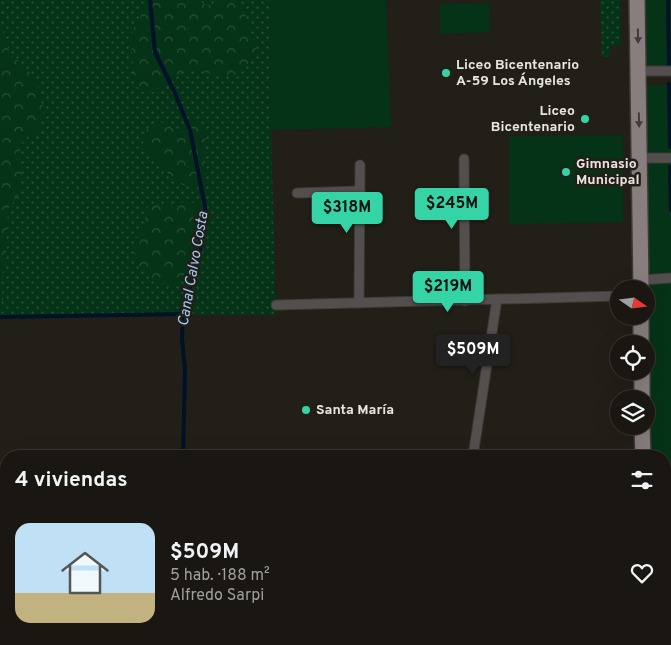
<!DOCTYPE html>
<html lang="es">
<meta charset="utf-8">
<style>
:root{--surface:#1a1712;--page:#272420;--text:#f1f3f6;--muted:#9f9f9f;--line:#383632;--accent:#35d4a7}
body{margin:0;font-family:Overpass,sans-serif;background:var(--page);color:var(--text);height:100vh;display:flex;flex-direction:column;font-size:19px;white-space:nowrap}
*{box-sizing:border-box;margin:0}
p{font-size:16px;color:var(--muted)}
.icon{flex:none;width:28px;height:28px;fill:none;stroke:currentColor;stroke-width:2;stroke-linecap:round;stroke-linejoin:round}
.map{position:relative;flex:1;overflow:hidden}
.side{position:absolute;left:0px;top:450px;width:671px;height:195px;display:flex;flex-direction:column;background:var(--surface);border-radius:20px 20px 0 0;box-shadow:0 5px 20px #0002,0 0 0 1px var(--line)}
.side>*{flex:none}
.needle{width:32px;rotate:104deg}
.controls{position:absolute;left:610px;top:280px;display:grid;gap:10px}
.controls a{display:grid;place-items:center;width:45px;height:45px;border-radius:50%;background:var(--surface);box-shadow:0 5px 20px #0002,0 0 0 1px var(--line);font-size:25px}
.price{position:absolute;translate:-50% -42px;padding:0 11px;border-radius:5px;background:var(--accent);color:#111;font-size:16px;line-height:32px;filter:drop-shadow(0 1px 2px #0008)}
.price::after{content:'';position:absolute;left:50%;top:30px;width:15px;height:11px;margin-left:-8px;background:inherit;clip-path:polygon(0 0,100% 0,50% 100%)}
.price.active{background:#222;color:#fff}
ul{padding:0;list-style:none}
li{display:flex;align-items:center;gap:15px;height:125px;padding:0 15px}
li+li{border-top:1px solid var(--line)}
li span{display:grid;place-items:center;flex:none;width:140px;height:100px;border-radius:15px;color:#555}
li>.icon{margin-inline-start:auto}
span .icon{width:60px;height:60px;fill:#fffc;stroke-width:1}
li b{font-size:21px}
h2{display:flex;justify-content:space-between;align-items:center;height:60px;padding:0 15px;font-size:21px}
.map>svg:first-child{display:block}
.grass{fill:url(#grass-dots)}
.forest{fill:url(#forest-crowns)}
.green{fill:#053317}
.lines{fill:none;stroke-linecap:round;stroke-linejoin:round}
.stream{stroke:#001228;stroke-width:4}
.street-casing{stroke:#3e3b34;stroke-width:11}
.secondary-casing{stroke:#3e3b34;stroke-width:15}
.primary-casing{stroke:#3e3b34;stroke-width:18}
.street{stroke:#544f4f;stroke-width:9}
.secondary{stroke:#716a6a;stroke-width:12}
.primary{stroke:#887e7f;stroke-width:15}
.oneway{fill:#413c37}
.poi-dot{fill:#35d4a7;stroke:#221f18;stroke-width:2}
.labels{text-anchor:middle;dominant-baseline:central;stroke-width:5;stroke-linejoin:round;paint-order:stroke}
.poi-label{font-size:14px;font-weight:bold;fill:#e7e5e1;stroke:#221f18;text-anchor:start}
.water-label{font-size:15px;font-style:italic;fill:#a4ccf5;stroke:#221f18}
</style>
<div class="map">
<svg width="671" height="645" viewBox="0 0 671 645">
<defs>
<pattern id="grass-dots" width="8" height="8" patternUnits="userSpaceOnUse" patternTransform="scale(1.25)"><rect width="8" height="8" fill="#053317"/><path d="M2 2h.1M6 6h.1" fill="none" stroke="#295038" stroke-width="1.8" stroke-linecap="round"/></pattern>
<pattern id="forest-crowns" width="20" height="18" patternUnits="userSpaceOnUse" patternTransform="scale(1.25)"><rect width="20" height="18" fill="#053317"/><path d="M2 6a3 3 0 1 1 6 0M12 15a3 3 0 1 1 6 0" fill="none" stroke="#295038"/></pattern>
</defs>
<rect width="100%" height="100%" fill="#221f18"/>
<g class="grass">
<polygon points="0,0 270,0 271,130 276,315 187,315 0,319"/>
<polygon points="600,0 620,0 621,45 610,46 610,57 602,57"/>
</g>
<g class="forest">
<path d="M144 0H196L207 5H219L224 0H237L238 6 246 16 250 34 257 46C239 92 222 73 185 69L153 92H141L134 82 131 41 133 29 140 20Z"/>
<polygon points="1,26 10,54 23,64 36,80 44,110 38,130 23,140 19,154 22,168 21,191 8,209 6,260 1,282 3,299 0,307"/>
<path d="M191 121 199 122 205 130 206 143 204 153 207 171 204 183 197 188 183 185 171 178 163 165 153 156 143 144C145 127 149 124 165 122L176 131 181 133Z"/>
<path d="M187 201 197 204 205 210 207 232 203 245 192 253 186 263 185 274 177 284C158 286 141 277 136 257 134 253 133 246 135 242 136 238 139 236 141 232 144 225 145 214 148 206L151 207 155 203 165 207Z"/>
</g>
<g class="green">
<polygon points="270,0 386,0 391,127 271,130"/>
<polygon points="639,0 671,0 671,67 639,68"/>
<polygon points="489,3 490,32 440,34 440,4"/>
<path d="M640 85H671V472H665V456H645C651 333 644 209 640 85Z"/>
<polygon points="623,135 623,222 509,224 509,136"/>
</g>
<g class="lines">
<g class="stream">
<polyline points="150,0 155,52 174,91 190,130 206,212 199,255 183,314 182,339 185,370 183,456"/>
<polyline points="668,0 669,65"/>
<polyline points="669,84 670,147"/>
<polyline points="670,167 671,210"/>
<polyline points="0,317 183,314"/>
<polyline points="146,645 150,639"/>
</g>
<g class="street-casing">
<g id="street">
<polyline points="638,71 671,71"/>
<polyline points="639,158 671,158"/>
<polyline points="464,159 465,301"/>
<polyline points="297,193 360,191"/>
<polyline points="641,280 671,278"/>
<polyline points="359,303 360,165"/>
<polyline points="276,305 619,296"/>
<polyline points="473,456 497,299"/>
<polyline points="669,485 671,645"/>
</g>
</g>
<g class="secondary-casing">
<polyline id="secondary" points="0,488 6,488"/>
</g>
<g class="primary-casing">
<g id="primary">
<polyline points="637,0 641,289"/>
<polyline points="641,316 641,344"/>
<polyline points="642,371 642,399"/>
<polyline points="642,426 643,456"/>
<polyline points="665,485 671,485"/>
</g>
</g>
<use href="#street" class="street"/>
<use href="#secondary" class="secondary"/>
<use href="#primary" class="primary"/>
</g>
<defs><path id="oneway-solid" d="M-6-.8H1V-3.2L6.5 0L1 3.2V.8H-6Z" transform="scale(1.25)"/></defs>
<g class="oneway">
<use href="#oneway-solid" transform="translate(638 36) rotate(89)"/>
<use href="#oneway-solid" transform="translate(639 120) rotate(89)"/>
</g>
<g class="poi-dot">
<circle cx="446" cy="73" r="5"/>
<circle cx="585" cy="119" r="5"/>
<circle cx="566" cy="172" r="5"/>
<circle cx="306" cy="410" r="5"/>
</g>
<g class="labels">
<g class="poi-label">
<text x="456" y="65">Liceo Bicentenario<tspan x="456" dy="16">A-59 Los Ángeles</tspan></text>
<text x="575" y="111" text-anchor="end">Liceo<tspan x="575" dy="16">Bicentenario</tspan></text>
<text x="576" y="164">Gimnasio<tspan x="576" dy="16">Municipal</tspan></text>
<text x="316" y="410">Santa María</text>
</g>
<g class="water-label">
<text transform="translate(194 269) rotate(-80)">Canal Calvo Costa</text>
</g>
</g>
</svg>
<div class="controls">
<a><svg class="needle" viewBox="-14 -14 28 28"><path d="M0-13l5 13h-10z" fill="#e53935"/><path d="M0 13l5-13h-10z" fill="#9f9f9f"/></svg></a>
<a><svg class="icon" aria-label="locate" viewBox="0 0 24 24"><circle cx="12" cy="12" r="6"/><path d="M12 2v4M12 18v4M2 12h4M18 12h4"/></svg></a>
<a><svg class="icon" aria-label="layers" viewBox="0 0 24 24"><path d="M12 4l9 5-9 5-9-5zM3 14l9 5 9-5"/></svg></a>
</div>
<b class="price" style="left:452px;top:230px">$245M</b>
<b class="price" style="left:347px;top:234px">$318M</b>
<b class="price" style="left:448px;top:313px">$219M</b>
<b class="price active" style="left:473px;top:376px">$509M</b>
<section class="side">
<h2>4 viviendas<svg class="icon" aria-label="filters" viewBox="0 0 24 24"><path d="M4 7h16M4 17h16"/><circle cx="9" cy="7" r="2"/><circle cx="15" cy="17" r="2"/></svg></h2>
<ul>
<li><span style="background:linear-gradient(#bfe0f5 70%,#c2b280 0)"><svg class="icon" aria-label="home" viewBox="0 0 24 24"><path d="M3 11l9-7 9 7M6 9v11h12V9"/></svg></span><div><b>$509M</b><p>5 hab. · 188 m²</p><p>Alfredo Sarpi</p></div><svg class="icon" aria-label="heart" viewBox="0 0 24 24"><path d="M12 20l-8-8c-3-5 5-10 8-4 3-6 11-1 8 4z"/></svg></li>
</ul>
</section>
</div>
